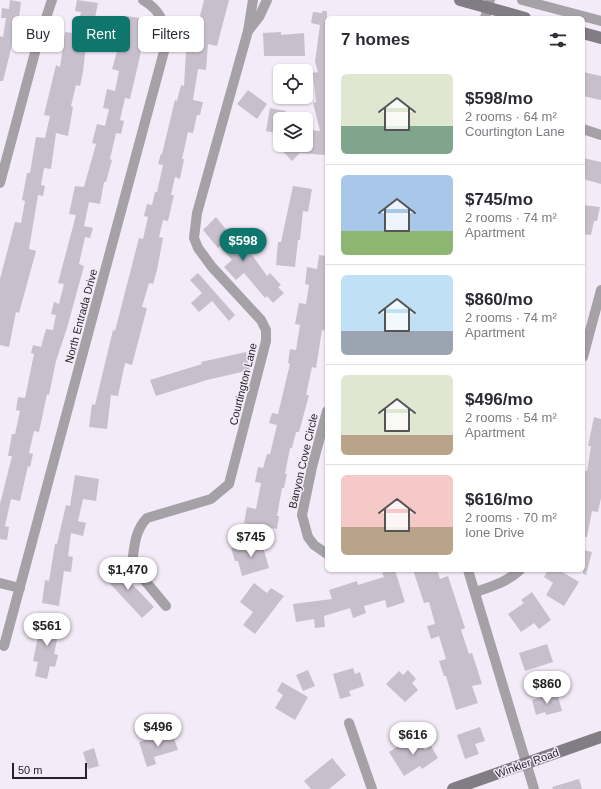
<!DOCTYPE html>
<meta charset="utf-8">
<style>
:root{--surface:#fff;--page:#f7f7f7;--text:#2b2b33;--muted:#7c7c81;--line:#e1e1e2;--accent:#0f766e}
body{margin:0;font-family:Arial,sans-serif;background:var(--page);color:var(--text);height:100vh;display:flex;flex-direction:column;font-size:15px;white-space:nowrap}
*{box-sizing:border-box;margin:0}
p{font-size:13px;color:var(--muted)}
.icon{flex:none;width:22px;height:22px;fill:none;stroke:currentColor;stroke-width:2;stroke-linecap:round;stroke-linejoin:round}
.map{position:relative;flex:1;overflow:hidden}
.sheet{position:absolute;left:325px;top:16px;width:260px;height:556px;display:flex;flex-direction:column;background:var(--surface);border-radius:6px;box-shadow:0 1px 3px #0004}
.sheet>*{flex:none}
.guide{position:absolute;left:12px;top:16px;width:253px;height:36px;display:flex;gap:8px}
.controls{position:absolute;left:273px;top:64px;display:grid;gap:8px}
.controls a{display:grid;place-items:center;width:40px;height:40px;border-radius:6px;background:var(--surface);box-shadow:0 1px 3px #0004;font-size:20px}
.scale{position:absolute;left:12px;bottom:10px;width:75px;box-sizing:border-box;padding-left:4px;border:2px solid #272328;border-top:0;font-size:11px;line-height:14px;white-space:nowrap;color:#272328;-webkit-text-stroke:3px #f4ebf9;paint-order:stroke}
.price{position:absolute;translate:-50% -34px;padding:0 9px;border-radius:14px;background:#fff;color:#222;font-size:13px;line-height:26px;filter:drop-shadow(0 1px 2px #0008)}
.price::after{content:'';position:absolute;left:50%;top:24px;width:12px;height:9px;margin-left:-6px;background:inherit;clip-path:polygon(0 0,100% 0,50% 100%)}
.price.on{background:var(--accent);color:#fff}
ul{padding:0;list-style:none}
li{display:flex;align-items:center;gap:12px;height:100px;padding:0 16px}
li+li{border-top:1px solid var(--line)}
li span{display:grid;place-items:center;flex:none;width:112px;height:80px;border-radius:6px;color:#555}
li>.icon{margin-inline-start:auto}
span .icon{width:48px;height:48px;fill:#fffc;stroke-width:1}
li b{font-size:17px}
h2{display:flex;justify-content:space-between;align-items:center;height:48px;padding:0 16px;font-size:17px}
.chip{padding:0 14px;border-radius:6px;background:var(--surface);box-shadow:0 1px 3px #0004;font-size:14px;line-height:36px}
.chip.on{background:var(--accent);color:#fff}
.map>svg:first-child{display:block}
.building{fill:#c8bfcc}
.lines{fill:none;stroke-linecap:round;stroke-linejoin:round}
.street{stroke:#a5a1a7;stroke-width:10}
.secondary{stroke:#827c84;stroke-width:12}
.labels{text-anchor:middle;dominant-baseline:central;stroke-width:3;stroke-linejoin:round;paint-order:stroke}
.street-label{font-size:11px;fill:#272328;stroke:#f4ebf9}
</style>
<div class="map">
<svg width="601" height="789" viewBox="0 0 601 789">
<rect width="100%" height="100%" fill="#f4ebf9"/>
<g class="building">
<polygon points="10,0 21,2 19,18 22,19 21,30 16,29 3,81 0,81 0,36 3,37 6,18 1,18 2,8 9,9"/>
<polygon points="77,0 98,3 93,28 78,25 81,12 75,11"/>
<polygon points="204,0 229,0 217,46 208,44 206,70 198,69 193,100 203,102 200,115 197,115 193,133 188,132 182,159 184,159 180,179 175,177 171,195 174,195 168,221 163,220 159,237 163,238 157,270 153,284 149,283 142,307 147,308 132,365 125,363 118,396 111,395 107,429 89,427 92,404 95,405 113,330 115,331 139,238 143,239 148,217 144,216 147,204 152,205 155,192 157,192 163,165 158,164 161,154 162,154 175,100 177,101 181,85 184,86 186,51 191,52"/>
<polygon points="322,11 327,11 327,123 325,155 300,153 292,161 277,145 309,145 310,130 320,131 313,103 316,102 313,73 318,72 315,62 320,25 311,23 313,12 322,13"/>
<polygon points="127,16 145,19 140,56 130,99 125,98 120,120 124,121 121,134 116,133 110,159 112,160 106,182 104,182 100,204 89,202 84,226 93,228 90,238 85,237 79,264 84,266 67,328 56,361 49,395 47,394 39,432 34,431 29,453 33,454 30,467 28,466 20,501 11,499 5,526 9,527 7,540 0,539 0,504 12,456 8,456 12,434 15,434 20,411 16,410 18,397 25,398 34,354 31,353 33,345 41,347 46,329 53,330 56,315 51,314 54,302 59,304 64,284 58,283 76,215 69,214 75,186 84,187 96,144 92,143 97,124 105,126 109,109 103,108 107,89 115,91 119,71 112,69 118,48 123,49 125,31 118,31 119,21 127,22"/>
<polygon points="65,32 82,34 80,44 86,45 83,72 80,86 76,85 71,106 73,107 68,136 56,133 51,169 44,168 41,185 45,186 43,196 38,195 29,249 36,251 19,313 16,312 9,347 0,345 0,279 15,222 21,223 25,201 22,200 27,173 30,173 36,137 45,138 50,116 44,115 56,65 60,67"/>
<polygon points="281,32 281,35 304,33 305,56 264,56 263,33"/>
<polygon points="583,72 601,76 601,100 583,96"/>
<polygon points="248,90 267,104 257,119 237,104"/>
<polygon points="270,108 286,111 285,119 280,119 280,134 266,131"/>
<polygon points="583,158 601,162 601,184 583,179"/>
<polygon points="293,186 312,189 308,212 303,211 300,240 298,240 295,267 276,265 278,242 281,242"/>
<polygon points="583,205 600,207 597,221 594,221 591,235 583,234"/>
<polygon points="216,217 243,250 247,248 267,276 270,273 281,285 278,287 284,293 273,303 267,296 265,298 244,273 236,280 224,267 232,260 220,246 218,248 203,230"/>
<polygon points="319,255 327,256 327,331 322,330 316,368 312,367 306,395 309,395 305,410 299,432 296,432 292,448 290,448 285,474 287,474 284,488 282,488 277,516 279,516 277,529 244,523 247,507 256,509 261,483 255,482 258,467 263,468 267,454 270,454 277,425 269,423 272,413 278,414 290,364 288,363 290,349 296,350 300,325 295,324 299,303 306,304 309,285 305,284 307,267 317,269"/>
<polygon points="198,273 235,315 229,321 212,301 199,312 191,303 202,293 190,280"/>
<polygon points="246,352 250,370 207,380 156,396 150,380 202,364 201,362"/>
<polygon points="594,417 601,419 601,498 598,512 592,511 587,537 583,537 583,470 587,471 591,446 588,446"/>
<polygon points="75,475 99,479 96,501 83,499 78,521 86,523 83,536 71,533 68,556 73,557 71,572 64,571 59,606 42,603 45,580 49,581 55,544 57,544 66,505 70,506"/>
<polygon points="261,540 269,568 242,576 238,561 235,561 231,548"/>
<polygon points="583,550 592,552 586,575 583,574"/>
<polygon points="113,564 154,607 142,618 102,575"/>
<polygon points="395,570 405,602 387,608 385,600 364,606 366,613 353,618 350,608 324,616 325,627 315,628 314,619 296,622 293,604 332,599 329,590 357,581 358,585 384,577 382,573"/>
<polygon points="413,570 437,570 440,579 448,576 465,628 461,630 469,654 472,653 482,684 472,686 478,703 456,710 446,676 444,676 439,661 446,659 439,636 431,639 427,626 435,624 429,602 424,603"/>
<polygon points="548,570 559,570 579,582 564,606 546,595 553,583 544,577"/>
<polygon points="254,583 267,593 271,588 284,596 255,634 243,625 253,612 240,602"/>
<polygon points="532,592 551,620 539,629 534,623 521,632 508,614 524,603 521,600"/>
<polygon points="42,617 61,621 54,654 58,655 55,667 50,666 47,679 35,676 38,662 33,661"/>
<polygon points="547,644 553,662 525,671 519,653"/>
<polygon points="353,668 355,674 360,672 364,686 349,691 351,696 340,699 333,674"/>
<polygon points="308,670 315,686 303,691 296,675"/>
<polygon points="408,670 416,679 412,683 418,690 405,702 386,684 399,671 403,675"/>
<polygon points="282,682 308,697 295,720 275,708 283,695 277,691"/>
<polygon points="557,693 562,711 546,715 545,712 536,715 532,700"/>
<polygon points="480,727 485,741 475,744 479,754 465,759 457,735"/>
<polygon points="172,732 178,750 154,757 156,764 147,767 139,742"/>
<polygon points="416,735 425,750 431,746 438,758 422,769 420,766 404,776 389,752"/>
<polygon points="94,748 99,766 88,769 83,752"/>
<polygon points="332,758 346,775 329,789 311,789 304,781"/>
<polygon points="579,779 582,789 553,789 552,787"/>
</g>
<g class="lines">
<g class="street">
<polyline points="522,0 601,21"/>
<polyline points="485,18 490,0"/>
<polyline points="248,31 259,17 267,0"/>
<polyline points="583,129 601,135"/>
<polyline points="0,183 37,45 52,0"/>
<polyline points="583,357 601,290"/>
<polyline points="327,411 312,467 302,515 308,537 314,545 327,554"/>
<polyline points="468,570 534,789"/>
<polyline points="0,583 20,588"/>
<path d="M476 592C492 586 507 582 520 570"/>
<path d="M166 606 132 565C134 547 135 530 147 518L211 499 229 484 266 341V330L261 320 212 267 198 248 194 238 197 213 248 31 253 0"/>
<path d="M4 646 166 44C167 24 160 10 143 0"/>
<polyline points="349,723 372,789"/>
</g>
<g class="secondary">
<polyline points="460,0 525,18"/>
<polyline points="583,33 601,38"/>
<polyline points="453,789 601,737"/>
</g>
</g>
<g class="labels">
<g class="street-label">
<text transform="translate(81 316) rotate(-75)">North Entrada Drive</text>
<text transform="translate(243 384) rotate(-76)">Courtington Lane</text>
<text transform="translate(303 461) rotate(-77)">Banyon Cove Circle</text>
<text transform="translate(527 763) rotate(-20)">Winkler Road</text>
</g>
</g>
</svg>
<div class="controls">
<a><svg class="icon" aria-label="locate" viewBox="0 0 24 24"><circle cx="12" cy="12" r="6"/><path d="M12 2v4M12 18v4M2 12h4M18 12h4"/></svg></a>
<a><svg class="icon" aria-label="layers" viewBox="0 0 24 24"><path d="M12 4l9 5-9 5-9-5zM3 14l9 5 9-5"/></svg></a>
</div>
<div class="scale">50 m</div>
<b class="price on" style="left:243px;top:262px">$598</b>
<b class="price" style="left:251px;top:558px">$745</b>
<b class="price" style="left:128px;top:591px">$1,470</b>
<b class="price" style="left:47px;top:647px">$561</b>
<b class="price" style="left:547px;top:705px">$860</b>
<b class="price" style="left:158px;top:748px">$496</b>
<b class="price" style="left:413px;top:756px">$616</b>
<div class="guide">
<a class="chip">Buy</a>
<a class="chip on">Rent</a>
<a class="chip">Filters</a>
</div>
<section class="sheet">
<h2>7 homes<svg class="icon" aria-label="filters" viewBox="0 0 24 24"><path d="M4 7h16M4 17h16"/><circle cx="9" cy="7" r="2"/><circle cx="15" cy="17" r="2"/></svg></h2>
<ul>
<li><span style="background:linear-gradient(#dfe7d0 65%,#7fa58c 0)"><svg class="icon" aria-label="home" viewBox="0 0 24 24"><path d="M3 11l9-7 9 7M6 9v11h12V9"/></svg></span><div><b>$598/mo</b><p>2 rooms · 64 m²</p><p>Courtington Lane</p></div></li>
<li><span style="background:linear-gradient(#a9c7e8 70%,#8fb573 0)"><svg class="icon" aria-label="home" viewBox="0 0 24 24"><path d="M3 11l9-7 9 7M6 9v11h12V9"/></svg></span><div><b>$745/mo</b><p>2 rooms · 74 m²</p><p>Apartment</p></div></li>
<li><span style="background:linear-gradient(#bfe0f5 70%,#9aa5b1 0)"><svg class="icon" aria-label="home" viewBox="0 0 24 24"><path d="M3 11l9-7 9 7M6 9v11h12V9"/></svg></span><div><b>$860/mo</b><p>2 rooms · 74 m²</p><p>Apartment</p></div></li>
<li><span style="background:linear-gradient(#dfe7d0 75%,#b9a48a 0)"><svg class="icon" aria-label="home" viewBox="0 0 24 24"><path d="M3 11l9-7 9 7M6 9v11h12V9"/></svg></span><div><b>$496/mo</b><p>2 rooms · 54 m²</p><p>Apartment</p></div></li>
<li><span style="background:linear-gradient(#f6c9c9 65%,#b9a48a 0)"><svg class="icon" aria-label="home" viewBox="0 0 24 24"><path d="M3 11l9-7 9 7M6 9v11h12V9"/></svg></span><div><b>$616/mo</b><p>2 rooms · 70 m²</p><p>Ione Drive</p></div></li>
</ul>
</section>
</div>
